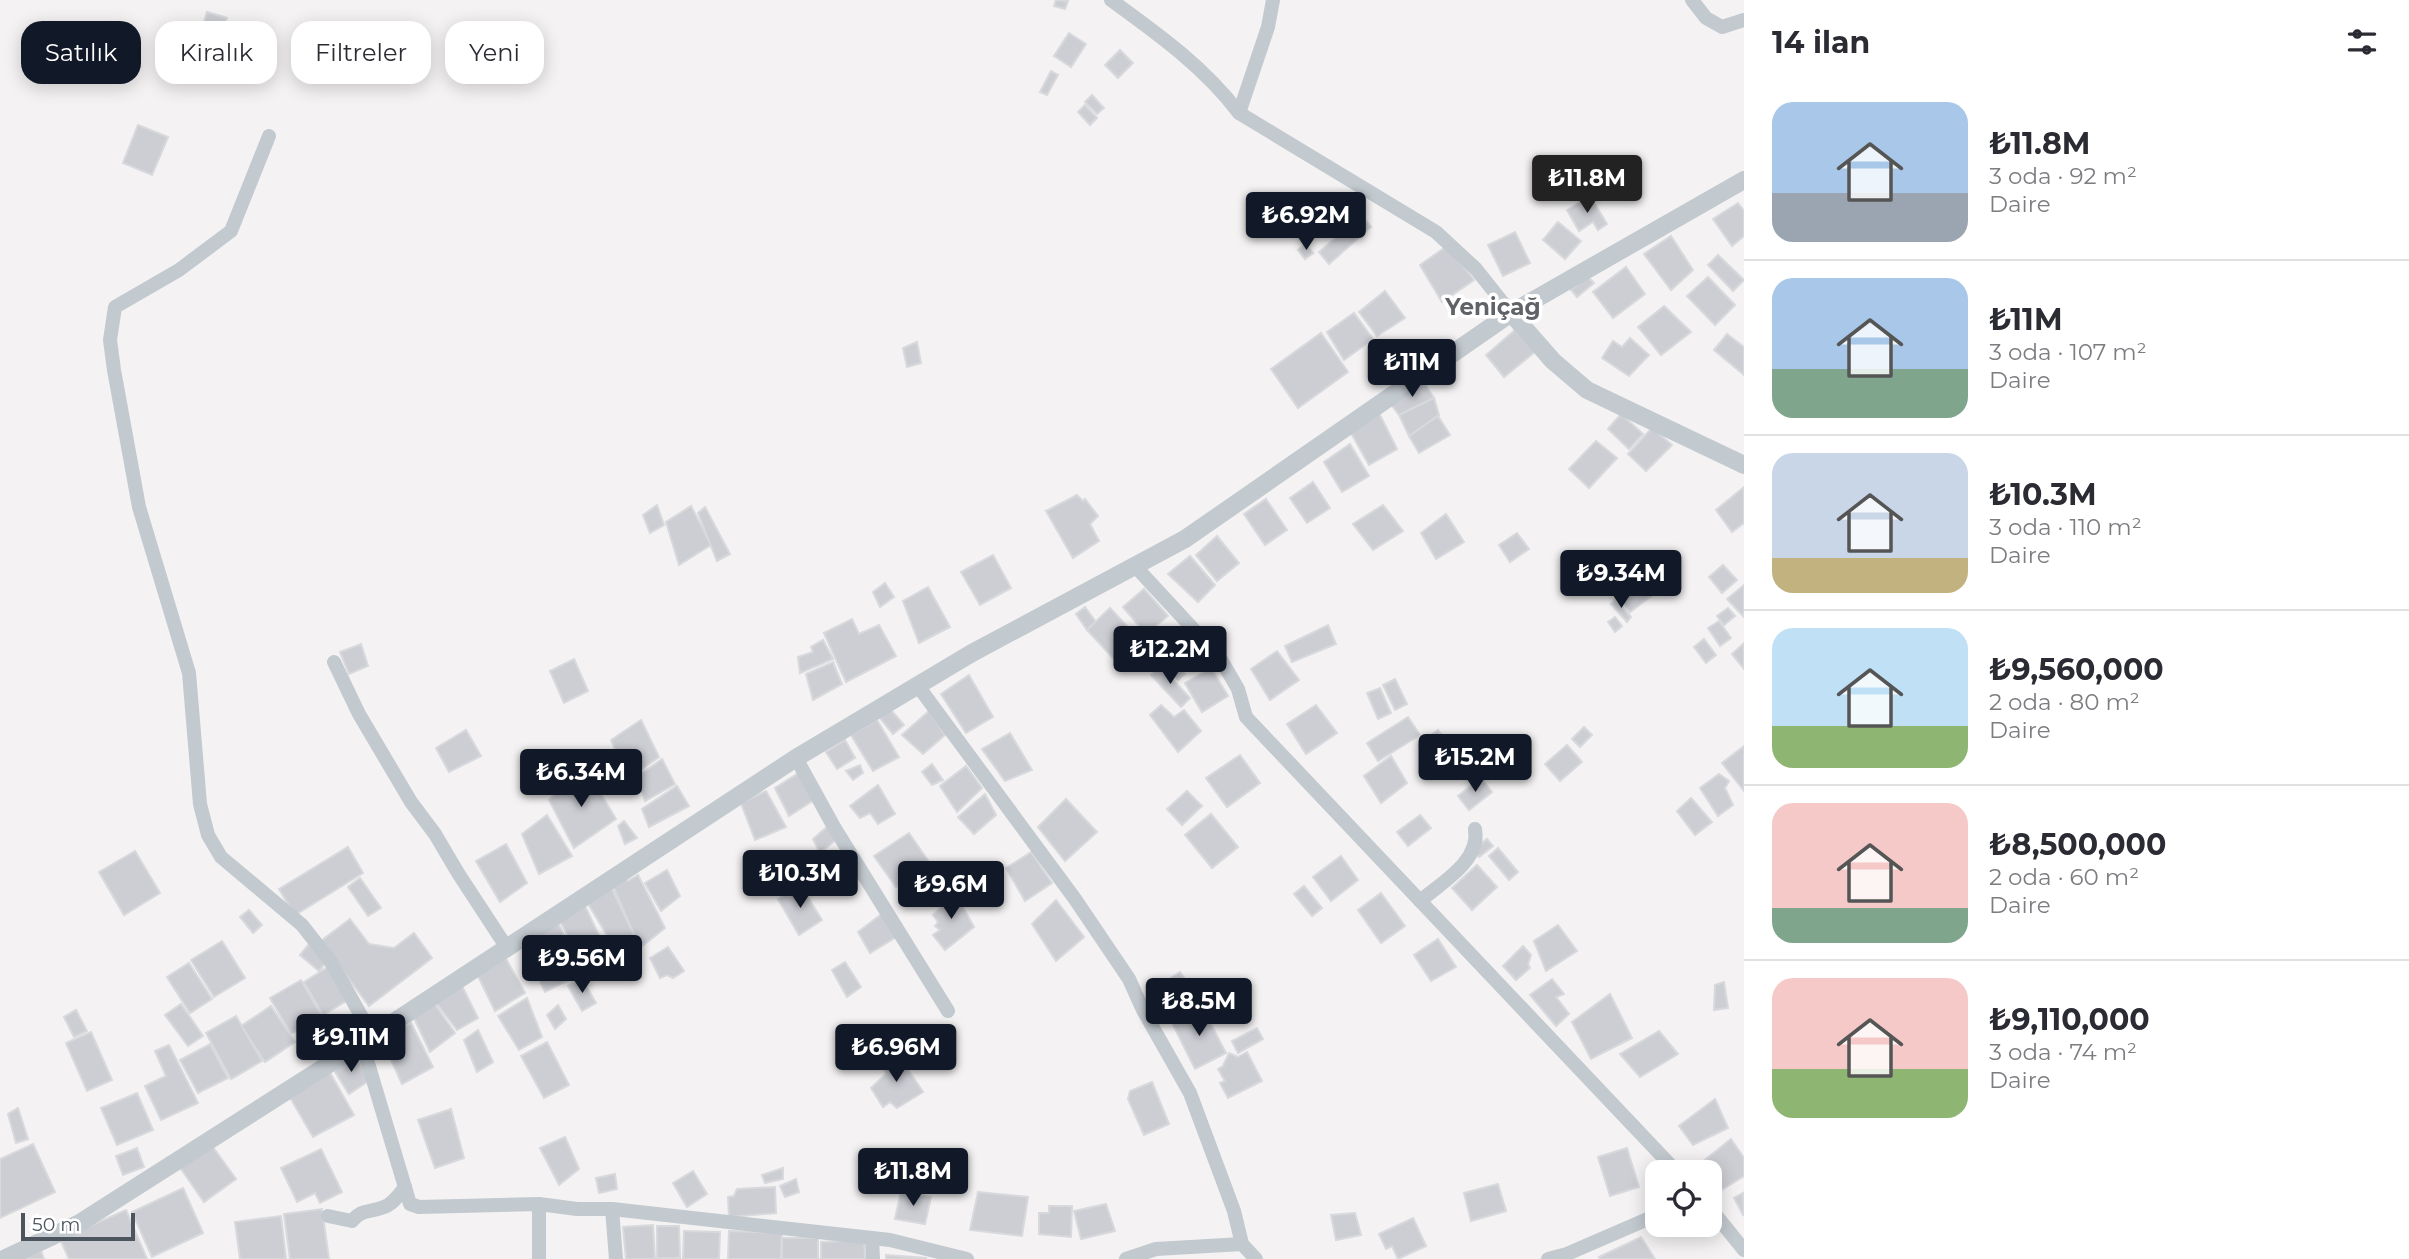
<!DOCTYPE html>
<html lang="tr">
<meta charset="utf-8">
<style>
:root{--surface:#fff;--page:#f2f2f3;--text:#2b2b33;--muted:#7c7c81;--line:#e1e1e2;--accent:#111827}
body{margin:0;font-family:Montserrat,sans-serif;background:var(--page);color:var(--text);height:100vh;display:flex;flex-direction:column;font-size:26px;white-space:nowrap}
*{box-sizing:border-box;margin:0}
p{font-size:23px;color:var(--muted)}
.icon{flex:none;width:38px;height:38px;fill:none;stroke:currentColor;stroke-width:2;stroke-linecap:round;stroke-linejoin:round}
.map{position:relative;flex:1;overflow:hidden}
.sheet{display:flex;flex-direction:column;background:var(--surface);width:665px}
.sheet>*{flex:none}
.hud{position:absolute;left:21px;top:21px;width:665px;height:63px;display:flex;gap:14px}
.fabs{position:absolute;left:1645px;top:1160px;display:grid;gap:14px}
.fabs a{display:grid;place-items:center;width:77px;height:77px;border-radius:14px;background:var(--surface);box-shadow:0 4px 18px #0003;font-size:35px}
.scale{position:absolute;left:21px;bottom:18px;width:114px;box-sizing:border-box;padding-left:7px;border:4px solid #4c555e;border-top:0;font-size:19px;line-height:24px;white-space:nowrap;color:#4c555e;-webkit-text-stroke:5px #fff;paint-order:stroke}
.price{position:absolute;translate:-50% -60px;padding:0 16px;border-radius:7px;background:var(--accent);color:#fff;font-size:23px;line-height:46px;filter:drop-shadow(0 2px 4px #0008)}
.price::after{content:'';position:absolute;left:50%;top:42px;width:21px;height:16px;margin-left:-10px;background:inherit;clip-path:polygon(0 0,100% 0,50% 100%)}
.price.selected{background:#222;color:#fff}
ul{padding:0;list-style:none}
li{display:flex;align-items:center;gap:21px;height:175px;padding:0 28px}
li+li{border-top:2px solid var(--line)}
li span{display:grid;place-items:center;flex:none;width:196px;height:140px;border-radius:21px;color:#555}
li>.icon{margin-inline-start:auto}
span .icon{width:84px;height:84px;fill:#fffc;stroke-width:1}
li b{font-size:30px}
h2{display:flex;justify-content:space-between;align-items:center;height:84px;padding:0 28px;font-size:30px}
.tag{padding:0 24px;border-radius:21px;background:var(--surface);box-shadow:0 4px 18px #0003;font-size:24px;line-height:63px}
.tag.selected{background:var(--accent);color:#fff}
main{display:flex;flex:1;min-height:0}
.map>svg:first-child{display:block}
.building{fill:#cdced4;stroke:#d7d9dc;stroke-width:2}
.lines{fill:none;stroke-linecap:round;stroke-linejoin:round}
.minor{stroke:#c2c9cf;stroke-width:14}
.tertiary{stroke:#c2c9cf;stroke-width:18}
.labels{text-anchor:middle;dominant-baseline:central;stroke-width:7;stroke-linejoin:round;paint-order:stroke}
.quarter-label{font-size:23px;font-weight:bold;fill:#5f6266;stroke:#fff}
</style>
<main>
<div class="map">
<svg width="1744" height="1259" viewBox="0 0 1744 1259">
<rect width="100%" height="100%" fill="#f4f2f2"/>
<g class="building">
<polygon points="1056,0 1068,1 1065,9 1054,6"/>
<polygon points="207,12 227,18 220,38 201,32"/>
<polygon points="1069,33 1086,44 1071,67 1054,56"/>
<polygon points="1120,50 1133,63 1118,78 1105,65"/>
<polygon points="1051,71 1058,75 1047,95 1040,92"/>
<polygon points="1092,95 1104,108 1097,114 1085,102"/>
<polygon points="1085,105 1097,118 1090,125 1078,112"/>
<polygon points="138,125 168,137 152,175 123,163"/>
<polygon points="1590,196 1607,224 1598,230 1593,222 1579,231 1567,210"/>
<polygon points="1351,203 1371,227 1329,264 1319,252 1341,233 1330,221"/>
<polygon points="1738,203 1744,211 1744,236 1732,246 1713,219"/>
<polygon points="1558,222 1581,241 1565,259 1543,240"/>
<polygon points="1515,232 1530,263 1503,276 1488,245"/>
<polygon points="1671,236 1693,270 1671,290 1644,254"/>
<polygon points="1306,244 1313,253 1305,259 1298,250"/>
<polygon points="1447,246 1474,280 1442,302 1420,265"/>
<polygon points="1718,255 1744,280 1733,291 1708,265"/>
<polygon points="1626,267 1645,294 1613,318 1593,292"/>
<polygon points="1588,277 1594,283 1577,297 1571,290"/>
<polygon points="1708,277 1735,305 1715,325 1687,296"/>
<polygon points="1385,291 1405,318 1377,336 1359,312"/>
<polygon points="1664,306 1691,332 1661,355 1638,327"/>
<polygon points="1354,313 1373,339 1344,360 1327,332"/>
<polygon points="1515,330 1535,352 1504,377 1486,355"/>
<polygon points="1321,333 1348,372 1298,408 1271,369"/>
<polygon points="1727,334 1744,347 1744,375 1714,350"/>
<polygon points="1630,338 1649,355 1629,376 1602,358 1613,341 1622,347"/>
<polygon points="917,342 921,363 907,367 903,348"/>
<polygon points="1423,381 1434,398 1399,415 1390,403"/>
<polygon points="1434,398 1439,415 1409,436 1399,415"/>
<polygon points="1379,413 1397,449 1369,465 1351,433"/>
<polygon points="1621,414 1643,434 1629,449 1608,429"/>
<polygon points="1438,416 1450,435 1419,453 1409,436"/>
<polygon points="1652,428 1672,445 1646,471 1628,454"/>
<polygon points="1596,441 1617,458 1589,488 1569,469"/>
<polygon points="1350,444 1369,476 1342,492 1324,462"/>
<polygon points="1313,482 1330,508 1307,523 1290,498"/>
<polygon points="1744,487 1744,523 1732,532 1716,510"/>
<polygon points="1077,495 1083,501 1085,499 1098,516 1090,524 1099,541 1073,558 1046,511"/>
<polygon points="1266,499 1287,530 1265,545 1244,514"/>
<polygon points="657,505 664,525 650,533 643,515"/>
<polygon points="1383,505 1403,531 1373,550 1353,524"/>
<polygon points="691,506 711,545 679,565 666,522"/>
<polygon points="705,507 730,554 717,561 698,513"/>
<polygon points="1446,514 1464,542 1436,559 1421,533"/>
<polygon points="1517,533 1529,549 1510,562 1499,545"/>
<polygon points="1217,536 1239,563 1217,581 1196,555"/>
<polygon points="993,555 1011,588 980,605 961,572"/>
<polygon points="1190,556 1215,585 1198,602 1168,574"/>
<polygon points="1723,565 1737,580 1722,593 1709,577"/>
<polygon points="1643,570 1658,591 1630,612 1615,593"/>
<polygon points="885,583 894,597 880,607 873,592"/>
<polygon points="1744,585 1744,617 1727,599"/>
<polygon points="928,587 950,627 919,643 903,601"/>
<polygon points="1144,589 1168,616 1146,634 1123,607"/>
<polygon points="1616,599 1631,617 1627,622 1611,604"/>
<polygon points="1085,607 1096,622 1087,630 1076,614"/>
<polygon points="1110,608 1138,638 1115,660 1087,630"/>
<polygon points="1728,608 1735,616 1724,625 1717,616"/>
<polygon points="1615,617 1622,626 1615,632 1608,622"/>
<polygon points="852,619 859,634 879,625 896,656 846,682 824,633"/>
<polygon points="1719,621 1731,638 1720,646 1708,628"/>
<polygon points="1328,625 1336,644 1292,662 1285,646"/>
<polygon points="1704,639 1716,655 1706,663 1694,647"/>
<polygon points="823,640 833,659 800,673 798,657 813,652 811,647"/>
<polygon points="1744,643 1744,669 1732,654"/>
<polygon points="361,644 368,666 349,674 340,652"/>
<polygon points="1277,651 1299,680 1270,700 1251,669"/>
<polygon points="574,659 588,691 564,703 550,671"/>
<polygon points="1171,659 1185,674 1178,680 1164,666"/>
<polygon points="833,662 842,684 813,700 806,674"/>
<polygon points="1160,666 1190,698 1181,707 1151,675"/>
<polygon points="1211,668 1228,696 1202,712 1185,683"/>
<polygon points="969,675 993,717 966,733 941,694"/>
<polygon points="1395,679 1407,704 1395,710 1383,685"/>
<polygon points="1380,688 1391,713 1378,719 1367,693"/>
<polygon points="1161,705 1174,717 1184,710 1201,731 1178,752 1150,715"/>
<polygon points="1316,705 1337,733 1306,754 1287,724"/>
<polygon points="890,709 904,725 893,734 879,717"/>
<polygon points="929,711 945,735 923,754 902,735"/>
<polygon points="1408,717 1420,735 1378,761 1367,743"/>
<polygon points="641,720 659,757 628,779 611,740"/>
<polygon points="877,720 899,757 873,771 851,735"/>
<polygon points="1584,727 1592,735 1580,747 1572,739"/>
<polygon points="466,730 481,756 449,772 436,748"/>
<polygon points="1438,730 1453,751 1432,764 1419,745"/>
<polygon points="1010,733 1032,770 1005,781 982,749"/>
<polygon points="845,740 855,758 837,769 826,752"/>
<polygon points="1567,745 1582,762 1560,781 1545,764"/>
<polygon points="1744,746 1744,791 1722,763"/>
<polygon points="1240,755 1260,783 1227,807 1206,778"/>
<polygon points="1391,756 1407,783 1381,803 1364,776"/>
<polygon points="662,759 675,784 645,801 637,777"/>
<polygon points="932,764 943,780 932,785 922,772"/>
<polygon points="860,765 863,773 853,780 846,771"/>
<polygon points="966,766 982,788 957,812 940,786"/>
<polygon points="587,771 616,819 574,848 549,800 569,779"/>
<polygon points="800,772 814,800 789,816 775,788"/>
<polygon points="1719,774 1729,781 1725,788 1733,805 1718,816 1700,788"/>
<polygon points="1481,778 1492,792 1469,810 1458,796"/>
<polygon points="878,785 895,814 878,824 870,813 860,818 850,806"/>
<polygon points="677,786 689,806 649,827 642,809"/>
<polygon points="766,791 786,827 755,840 741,803"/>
<polygon points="1187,791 1202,806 1182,825 1167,809"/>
<polygon points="985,794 996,815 974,834 958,817"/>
<polygon points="1691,798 1712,822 1695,835 1677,811"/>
<polygon points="1066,799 1097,832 1065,861 1038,827"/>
<polygon points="1211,814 1238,847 1212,868 1185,835"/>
<polygon points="547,815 572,856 539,874 522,834"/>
<polygon points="1420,815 1431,828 1408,846 1397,832"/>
<polygon points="624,821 637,838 625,844 618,826"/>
<polygon points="829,825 838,838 820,853 813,839"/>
<polygon points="909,833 929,862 896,887 874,856"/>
<polygon points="1487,839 1493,846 1479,857 1473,850"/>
<polygon points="506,844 527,883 500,902 476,861"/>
<polygon points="348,847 363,873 295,915 279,889"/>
<polygon points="1498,848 1518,872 1509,880 1489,856"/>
<polygon points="135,851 160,893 124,915 99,872"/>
<polygon points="1031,852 1052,883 1025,901 1006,868"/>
<polygon points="1341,856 1358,880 1331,901 1313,877"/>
<polygon points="791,859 798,872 775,887 769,872"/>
<polygon points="1477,865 1497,887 1472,910 1452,888"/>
<polygon points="667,870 680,896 661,911 645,883"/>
<polygon points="638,875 665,928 640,948 613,886 625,878 628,881"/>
<polygon points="360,878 381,908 368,916 348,887"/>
<polygon points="800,885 822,920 799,935 778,899"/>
<polygon points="1304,886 1322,908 1312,916 1294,894"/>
<polygon points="611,887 635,937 616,950 587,902"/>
<polygon points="952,888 974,927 945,950 933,935 940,930 935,926 938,922 933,915 944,905 939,898"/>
<polygon points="1381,893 1405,926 1381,943 1358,910"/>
<polygon points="1056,900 1084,937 1056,961 1032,924"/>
<polygon points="585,906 605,948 582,962 560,921"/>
<polygon points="249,910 262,925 253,933 240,917"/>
<polygon points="883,913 898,936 870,953 858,932"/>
<polygon points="350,919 369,944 394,948 414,933 432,958 369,1006 321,941"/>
<polygon points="558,923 582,973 545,992 523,946"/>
<polygon points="1558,925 1577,951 1546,971 1534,941"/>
<polygon points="1438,939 1456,967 1431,981 1414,955"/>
<polygon points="222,941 245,978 214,997 191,960"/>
<polygon points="309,944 328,960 319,971 300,955"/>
<polygon points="1523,946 1531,955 1528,964 1530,968 1516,980 1503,966"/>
<polygon points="668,947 684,971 673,978 667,975 660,978 650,958"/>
<polygon points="504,955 525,993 495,1011 477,974"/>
<polygon points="845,962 861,987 847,997 832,970"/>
<polygon points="189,963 212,999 190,1013 167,977"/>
<polygon points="328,967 348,1000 323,1015 304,982"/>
<polygon points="1180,972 1200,1001 1174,1018 1154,989"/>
<polygon points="582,979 596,1003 582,1011 568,986"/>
<polygon points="1552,979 1564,994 1556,997 1569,1014 1556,1026 1530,995"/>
<polygon points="301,980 322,1016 291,1034 270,998"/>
<polygon points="1724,982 1728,1008 1714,1010 1715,985"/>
<polygon points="461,984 478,1018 457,1030 434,1000"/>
<polygon points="1610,994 1632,1038 1591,1059 1572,1022"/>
<polygon points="527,998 542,1037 519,1050 498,1016"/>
<polygon points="434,1003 455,1033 430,1052 414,1018"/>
<polygon points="181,1004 203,1036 188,1046 165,1015"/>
<polygon points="558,1005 566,1019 555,1029 547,1015"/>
<polygon points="271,1006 295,1042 265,1062 241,1026"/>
<polygon points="1202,1007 1226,1053 1195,1069 1172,1023"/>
<polygon points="76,1010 87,1031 74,1037 64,1017"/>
<polygon points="236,1016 262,1061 231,1079 206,1033"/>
<polygon points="411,1023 433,1067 402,1084 382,1040"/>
<polygon points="1257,1028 1263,1039 1238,1053 1232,1041"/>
<polygon points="478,1030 493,1062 477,1072 464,1040"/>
<polygon points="1659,1031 1678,1054 1640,1077 1620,1054"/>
<polygon points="91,1032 112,1080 87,1091 66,1043"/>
<polygon points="547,1042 569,1085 544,1098 521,1056"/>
<polygon points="210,1044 228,1078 198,1093 180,1060"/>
<polygon points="169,1045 198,1103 161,1120 145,1086 166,1076 155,1051"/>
<polygon points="1247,1052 1262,1081 1228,1098 1220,1083 1225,1081 1218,1069 1223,1066 1229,1053 1238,1057"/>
<polygon points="897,1053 923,1092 897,1108 890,1102 883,1107 871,1088 886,1074 883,1065"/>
<polygon points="354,1054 370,1080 349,1094 332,1067"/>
<polygon points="329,1071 354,1115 313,1137 288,1094"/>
<polygon points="1152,1082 1169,1124 1144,1135 1128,1099 1130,1091"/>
<polygon points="137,1093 153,1130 117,1145 101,1108"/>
<polygon points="1715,1099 1728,1128 1693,1145 1679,1126"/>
<polygon points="18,1108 28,1139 16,1143 8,1114"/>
<polygon points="451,1109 464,1158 435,1168 418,1120"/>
<polygon points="565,1137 579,1169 559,1185 540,1148"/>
<polygon points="1731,1139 1744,1158 1744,1176 1720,1191 1710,1180 1710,1172 1702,1172 1696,1167"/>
<polygon points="210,1143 236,1179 204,1202 179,1166"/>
<polygon points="33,1144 55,1192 0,1218 0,1159"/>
<polygon points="137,1148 144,1167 123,1175 116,1156"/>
<polygon points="1627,1148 1639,1187 1610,1196 1598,1157"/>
<polygon points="321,1149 342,1192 320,1203 315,1193 297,1202 281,1168"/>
<polygon points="783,1168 783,1179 765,1183 762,1175"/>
<polygon points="693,1171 707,1194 687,1207 673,1183"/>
<polygon points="615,1174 617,1189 599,1193 596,1178"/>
<polygon points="796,1179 799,1192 785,1197 780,1186"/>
<polygon points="1498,1184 1506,1211 1471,1221 1464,1193"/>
<polygon points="775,1187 776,1213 729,1217 728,1197 734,1196 737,1189"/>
<polygon points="183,1188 203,1233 152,1257 132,1212"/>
<polygon points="901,1191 931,1197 925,1224 895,1219"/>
<polygon points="978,1192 1028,1197 1022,1236 970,1230"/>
<polygon points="1743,1193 1744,1214 1743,1215 1734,1198"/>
<polygon points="1106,1204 1115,1231 1081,1239 1074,1211"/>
<polygon points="1049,1206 1072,1206 1071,1237 1039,1234 1039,1213 1049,1213"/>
<polygon points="322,1209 329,1259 290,1259 284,1214"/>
<polygon points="126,1210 147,1259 69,1259 60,1239"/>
<polygon points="1355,1213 1361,1235 1336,1240 1331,1215"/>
<polygon points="281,1216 286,1259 240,1259 235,1222"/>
<polygon points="1413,1218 1426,1246 1398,1259 1392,1246 1386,1249 1379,1234"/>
<polygon points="653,1225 655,1259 626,1259 623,1227"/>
<polygon points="657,1226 679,1226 680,1258 657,1258"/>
<polygon points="684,1231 720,1232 719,1259 683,1259"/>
<polygon points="729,1231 782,1233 781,1259 728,1259"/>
<polygon points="1641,1237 1655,1259 1600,1259 1599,1257"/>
<rect x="782" y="1238" width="36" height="21"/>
<polygon points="864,1240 865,1259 821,1259 821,1242"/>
<polygon points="41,1251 44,1259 22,1259"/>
<polygon points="886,1255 926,1258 926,1259 886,1259"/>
</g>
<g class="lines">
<g class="minor">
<path d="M1111 0C1158 34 1204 67 1239 113L1436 232 1476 269 1511 313"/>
<polyline points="1692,0 1706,18 1722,27 1744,20"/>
<polyline points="1239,113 1268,27 1273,0"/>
<polyline points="269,136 231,231 179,270 115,307 110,340 114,370 139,507 189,673 200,804 208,835 221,857 302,925 331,962 373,1037"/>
<polyline points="1134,565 1220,658 1238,689 1246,717 1677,1172"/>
<polyline points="334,662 359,714 411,802 435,834 458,873 507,948"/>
<polyline points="918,686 1075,899 1129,979 1143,1010 1190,1093 1234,1211 1242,1244 1256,1259"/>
<polyline points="796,758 834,827 948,1011"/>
<path d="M1420 901C1441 883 1481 861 1475 829"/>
<polyline points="362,1043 410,1204 419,1207 539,1204 577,1209 612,1209 890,1240 967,1259"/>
<polyline points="1710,1208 1744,1250"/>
<polyline points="612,1209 616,1259"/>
<path d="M328 1216 352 1221C363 1208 369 1213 384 1207 393 1204 399 1195 405 1187"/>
<polyline points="872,1238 873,1259"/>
<polyline points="539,1259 539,1204"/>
<polyline points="1126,1259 1156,1249 1242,1244"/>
<polyline points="1548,1259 1567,1254 1657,1215"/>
</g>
<g class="tertiary">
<polyline points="1511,313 1553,361 1587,390 1744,465"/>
<polyline points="4,1259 78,1224 362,1043 796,758 972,653 1185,539 1511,313 1744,180"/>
</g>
</g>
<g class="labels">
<g class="quarter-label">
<text x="1493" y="307">Yeniçağ</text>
</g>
</g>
</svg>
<div class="fabs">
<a><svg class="icon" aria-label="locate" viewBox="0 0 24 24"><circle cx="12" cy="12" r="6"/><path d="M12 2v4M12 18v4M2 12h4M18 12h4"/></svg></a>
</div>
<div class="scale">50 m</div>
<b class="price selected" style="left:1587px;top:215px">₺11.8M</b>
<b class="price" style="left:1306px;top:252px">₺6.92M</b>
<b class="price" style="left:1412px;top:399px">₺11M</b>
<b class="price" style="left:1621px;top:610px">₺9.34M</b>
<b class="price" style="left:1170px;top:686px">₺12.2M</b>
<b class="price" style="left:1475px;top:794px">₺15.2M</b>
<b class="price" style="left:581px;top:809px">₺6.34M</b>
<b class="price" style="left:800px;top:910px">₺10.3M</b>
<b class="price" style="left:951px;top:921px">₺9.6M</b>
<b class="price" style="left:582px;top:995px">₺9.56M</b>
<b class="price" style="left:1199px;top:1038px">₺8.5M</b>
<b class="price" style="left:351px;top:1074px">₺9.11M</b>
<b class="price" style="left:896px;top:1084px">₺6.96M</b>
<b class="price" style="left:913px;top:1208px">₺11.8M</b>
<div class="hud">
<a class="tag selected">Satılık</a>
<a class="tag">Kiralık</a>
<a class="tag">Filtreler</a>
<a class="tag">Yeni</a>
</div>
</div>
<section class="sheet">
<h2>14 ilan<svg class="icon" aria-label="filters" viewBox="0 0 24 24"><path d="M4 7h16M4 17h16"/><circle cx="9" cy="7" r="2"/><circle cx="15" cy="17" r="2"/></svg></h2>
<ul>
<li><span style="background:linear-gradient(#a9c7e8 65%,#9aa5b1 0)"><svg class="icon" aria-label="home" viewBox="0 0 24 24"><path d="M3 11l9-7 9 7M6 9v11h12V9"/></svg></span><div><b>₺11.8M</b><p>3 oda · 92 m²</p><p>Daire</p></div></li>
<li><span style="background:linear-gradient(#a9c7e8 65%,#7fa58c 0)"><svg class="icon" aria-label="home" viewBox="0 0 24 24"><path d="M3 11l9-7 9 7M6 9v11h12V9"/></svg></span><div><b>₺11M</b><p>3 oda · 107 m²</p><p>Daire</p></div></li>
<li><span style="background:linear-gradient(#c9d6e8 75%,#c2b280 0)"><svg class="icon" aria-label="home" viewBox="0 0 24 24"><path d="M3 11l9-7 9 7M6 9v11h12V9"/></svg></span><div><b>₺10.3M</b><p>3 oda · 110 m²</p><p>Daire</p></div></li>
<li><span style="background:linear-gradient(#bfe0f5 70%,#8fb573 0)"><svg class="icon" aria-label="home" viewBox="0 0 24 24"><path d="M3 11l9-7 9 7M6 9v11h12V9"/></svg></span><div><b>₺9,560,000</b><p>2 oda · 80 m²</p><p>Daire</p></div></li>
<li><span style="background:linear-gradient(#f6c9c9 75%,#7fa58c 0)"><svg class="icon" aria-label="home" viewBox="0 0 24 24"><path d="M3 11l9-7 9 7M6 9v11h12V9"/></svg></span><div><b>₺8,500,000</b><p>2 oda · 60 m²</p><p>Daire</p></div></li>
<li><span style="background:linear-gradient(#f6c9c9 65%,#8fb573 0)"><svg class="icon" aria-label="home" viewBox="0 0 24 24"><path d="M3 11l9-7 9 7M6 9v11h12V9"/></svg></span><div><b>₺9,110,000</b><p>3 oda · 74 m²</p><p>Daire</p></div></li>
</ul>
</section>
</main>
